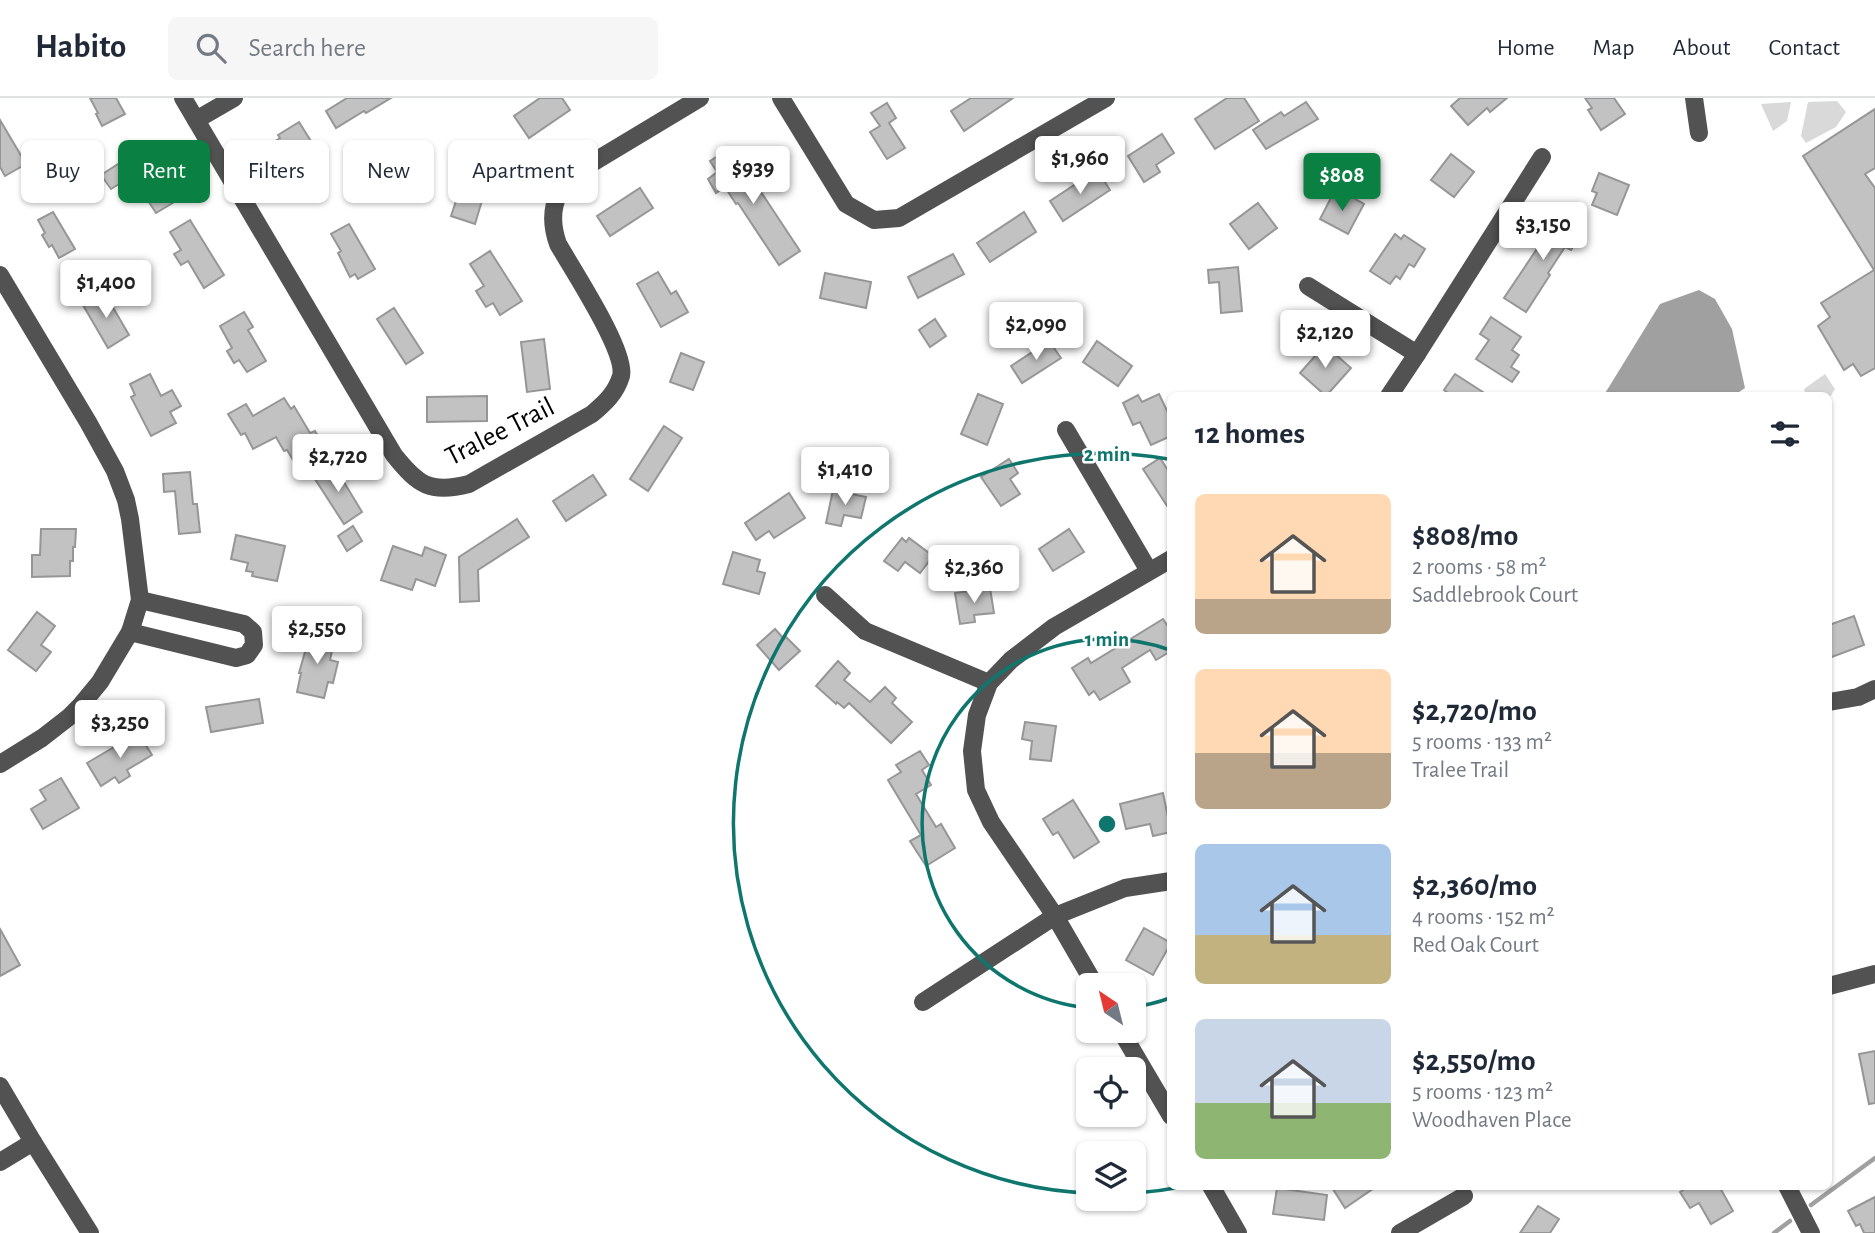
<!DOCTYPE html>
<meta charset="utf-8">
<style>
:root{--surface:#fff;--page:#f6f6f7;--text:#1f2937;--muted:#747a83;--line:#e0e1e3;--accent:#0b8043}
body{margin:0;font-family:"Alegreya Sans",sans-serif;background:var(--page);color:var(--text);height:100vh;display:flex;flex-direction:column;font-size:26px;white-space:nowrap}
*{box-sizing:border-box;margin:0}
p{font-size:23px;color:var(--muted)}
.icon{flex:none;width:38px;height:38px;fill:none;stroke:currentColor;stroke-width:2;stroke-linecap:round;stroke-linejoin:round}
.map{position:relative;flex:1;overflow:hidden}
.sheet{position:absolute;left:1167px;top:294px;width:665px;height:798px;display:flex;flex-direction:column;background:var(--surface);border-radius:10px;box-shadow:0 2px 5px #0004}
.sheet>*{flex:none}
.top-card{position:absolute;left:21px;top:42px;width:665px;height:63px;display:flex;gap:14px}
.needle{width:46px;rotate:325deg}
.tools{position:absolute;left:1076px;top:875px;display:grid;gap:14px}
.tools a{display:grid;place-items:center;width:70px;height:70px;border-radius:10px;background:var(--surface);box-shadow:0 2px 5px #0004;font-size:35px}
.price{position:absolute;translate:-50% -60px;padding:0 16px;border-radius:7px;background:#fff;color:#222;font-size:23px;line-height:46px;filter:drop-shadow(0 2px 4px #0008)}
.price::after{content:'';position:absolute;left:50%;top:42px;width:21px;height:16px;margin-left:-10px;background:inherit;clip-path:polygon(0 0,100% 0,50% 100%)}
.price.current{background:var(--accent);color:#fff}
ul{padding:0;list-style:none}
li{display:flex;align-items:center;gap:21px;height:175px;padding:0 28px}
li span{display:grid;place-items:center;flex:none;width:196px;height:140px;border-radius:10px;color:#555}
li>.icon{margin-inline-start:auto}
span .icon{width:84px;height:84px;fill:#fffc;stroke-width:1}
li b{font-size:30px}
h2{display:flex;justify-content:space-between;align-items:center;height:84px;padding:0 28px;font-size:30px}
.chip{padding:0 24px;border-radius:10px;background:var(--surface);box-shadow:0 2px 5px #0004;font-size:24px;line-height:63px}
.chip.current{background:var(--accent);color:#fff}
header{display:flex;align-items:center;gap:42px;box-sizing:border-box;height:98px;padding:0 35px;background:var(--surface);border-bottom:2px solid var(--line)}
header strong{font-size:33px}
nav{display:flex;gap:38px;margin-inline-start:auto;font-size:24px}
.search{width:490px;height:63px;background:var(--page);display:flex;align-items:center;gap:18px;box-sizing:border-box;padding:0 24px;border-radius:10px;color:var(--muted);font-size:26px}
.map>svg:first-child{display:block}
.green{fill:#d9d9d9}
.water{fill:#a0a0a0}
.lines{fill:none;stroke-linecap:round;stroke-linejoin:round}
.stream{stroke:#a0a0a0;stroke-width:4.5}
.building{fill:#c2c2c2;stroke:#969696;stroke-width:2}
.minor{stroke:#525252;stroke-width:18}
.ring{fill:none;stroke:#0f766e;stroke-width:3.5}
.labels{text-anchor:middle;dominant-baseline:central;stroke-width:5;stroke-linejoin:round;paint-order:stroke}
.street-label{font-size:28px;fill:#000;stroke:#fff}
.centre{fill:#0f766e;stroke:#fff;stroke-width:3.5}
.ring-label{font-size:21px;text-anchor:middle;font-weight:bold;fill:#0f766e;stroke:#fff;stroke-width:5;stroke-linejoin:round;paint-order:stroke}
</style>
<header>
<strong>Habito</strong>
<div class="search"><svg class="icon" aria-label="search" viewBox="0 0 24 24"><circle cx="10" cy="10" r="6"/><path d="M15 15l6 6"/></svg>Search here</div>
<nav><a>Home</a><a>Map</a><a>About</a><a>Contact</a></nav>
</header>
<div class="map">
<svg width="1875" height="1135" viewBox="0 0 1875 1135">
<rect width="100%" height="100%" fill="#fff"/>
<g class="green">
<polygon points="1837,3 1846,14 1836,29 1806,45 1801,38 1808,4"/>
<polygon points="1791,4 1787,23 1773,33 1761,6"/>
<polygon points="1825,276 1835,291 1829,301 1829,298 1806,297 1804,291"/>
</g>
<polygon class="water" points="1699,192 1715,201 1732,231 1745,290 1733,298 1604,297 1660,206"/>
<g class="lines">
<g class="stream">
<polyline points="1811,1107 1875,1060"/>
<polyline points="1774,1135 1790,1123"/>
</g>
</g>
<g class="building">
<polygon points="90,0 116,0 125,16 102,28 96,16 98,15"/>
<polygon points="347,0 391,0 366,15 364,13 336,30 326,13"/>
<polygon points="540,0 562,0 570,12 529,40 514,18"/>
<polygon points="971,0 1013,0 964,33 951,13"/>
<polygon points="1227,0 1244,0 1259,23 1215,51 1195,21"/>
<polygon points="1460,0 1507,0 1490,14 1487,10 1468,27 1451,8"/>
<polygon points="1585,0 1614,0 1625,16 1601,32 1588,12 1592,10"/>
<polygon points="1306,4 1318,21 1266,51 1253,32 1281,14 1284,18"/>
<polygon points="887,5 896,20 889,25 905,50 887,61 870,34 880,28 871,15"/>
<polygon points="1875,11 1875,70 1865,76 1875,90 1875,270 1861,278 1853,266 1844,272 1818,228 1830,219 1821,205 1874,172 1803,58"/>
<polygon points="0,22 26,66 5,78 0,69"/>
<polygon points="299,24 314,48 297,59 311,82 293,93 271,57 274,55 269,47 280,40 278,37"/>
<polygon points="1162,36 1174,55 1156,67 1160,74 1144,84 1128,58"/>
<polygon points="364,50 377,68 357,81 345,63"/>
<polygon points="140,52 147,64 152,61 174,96 172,97 176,103 156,115 132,78 111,91 101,77"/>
<polygon points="727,52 744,78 751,74 761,90 759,91 800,153 779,167 738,105 736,106 725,89 716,95 708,81 717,74 710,63"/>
<polygon points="1451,56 1474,74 1454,99 1431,82"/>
<polygon points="455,66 490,76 475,126 451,118 462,85 450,82"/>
<polygon points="1097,72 1110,92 1063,123 1050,103"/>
<polygon points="1599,75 1629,87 1617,117 1592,107 1597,95 1592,93"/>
<polygon points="640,90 653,110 610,138 597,118"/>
<polygon points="1333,96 1345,103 1348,97 1364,106 1348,136 1320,121"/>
<polygon points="1258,105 1277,130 1249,151 1230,126"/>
<polygon points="1563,112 1579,122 1570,136 1578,141 1571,152 1565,149 1548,175 1550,177 1526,214 1504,200"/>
<polygon points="53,114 75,151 59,160 52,147 49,149 42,137 45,135 38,122"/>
<polygon points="1024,114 1036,134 990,164 977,145"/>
<polygon points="190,122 224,177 204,190 188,163 181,167 174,156 181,152 170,134"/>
<polygon points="349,126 375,171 358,181 355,176 350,179 338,155 341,153 331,136"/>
<polygon points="1395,136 1401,141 1404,137 1425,151 1414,169 1409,166 1400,181 1396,178 1390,186 1370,173"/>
<polygon points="490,153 522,203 500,217 493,205 486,209 476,193 484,188 470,166"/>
<polygon points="953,156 964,176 918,200 908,179"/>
<polygon points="1238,169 1242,213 1221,215 1219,184 1209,185 1208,172"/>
<polygon points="658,174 671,196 676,193 688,214 661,229 637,186"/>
<polygon points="825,175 871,184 866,210 820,200"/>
<polygon points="104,194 129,237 108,250 83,207"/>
<polygon points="394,210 423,255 406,266 377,221"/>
<polygon points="244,214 253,229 248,232 266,263 247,274 239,262 234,265 227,253 232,250 220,228"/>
<polygon points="1491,219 1521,239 1512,252 1519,257 1511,269 1519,274 1512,284 1476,261 1489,242 1480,236"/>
<polygon points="935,221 946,238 930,249 919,232"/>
<polygon points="544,241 550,291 527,294 521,244"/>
<polygon points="1049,243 1061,260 1022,285 1011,268"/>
<polygon points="1097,243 1132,268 1118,288 1083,264"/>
<polygon points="1325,247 1351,270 1326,298 1300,275"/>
<polygon points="681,255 704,264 693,292 670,284"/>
<polygon points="150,276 161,298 172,292 181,308 170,314 176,325 151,338 131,299 135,297 130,286"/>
<polygon points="1455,276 1489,298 1452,298 1444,292"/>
<polygon points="978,296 1003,306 987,347 961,336"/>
<polygon points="1159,296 1171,321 1171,338 1151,347 1140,324 1133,327 1123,305 1138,297 1142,304"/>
<polygon points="487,298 487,323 427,324 427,299"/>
<polygon points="284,300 291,311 294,308 310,335 315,333 322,345 293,362 287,352 284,353 276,339 253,351 245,335 241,337 228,316 246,306 253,318"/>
<polygon points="664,328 682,340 648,393 630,381"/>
<polygon points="1160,360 1171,377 1171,414 1143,371"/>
<polygon points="1009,361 1018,375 1010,381 1020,396 1001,408 981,379"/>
<polygon points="333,366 362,414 344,426 313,378"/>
<polygon points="190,374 193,406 197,406 200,434 179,436 175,393 164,394 163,376"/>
<polygon points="593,377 606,397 566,423 553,403"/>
<polygon points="833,392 866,399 861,420 844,417 841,428 826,425"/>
<polygon points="789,395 805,420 774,440 769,433 756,442 745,425"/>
<polygon points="517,421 529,439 478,472 479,503 460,504 459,459"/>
<polygon points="353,428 362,443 347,453 338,438"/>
<polygon points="41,431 76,431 75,449 73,449 73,463 70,463 70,478 32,479 32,457 40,457"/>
<polygon points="1069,431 1084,454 1053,473 1039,451"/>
<polygon points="236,437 285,448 277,483 252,478 253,474 246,473 248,465 231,461"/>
<polygon points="902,440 906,444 909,440 933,458 920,475 905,464 898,473 884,463"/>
<polygon points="393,448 422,458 425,449 446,457 435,488 416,481 412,492 381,482"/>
<polygon points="733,454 760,462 757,473 765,475 759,496 723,486"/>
<polygon points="990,490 994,515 974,517 975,524 960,526 955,495"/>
<polygon points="37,514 55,528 41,547 51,554 36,573 8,552"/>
<polygon points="1854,518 1864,547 1829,560 1829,527"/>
<polygon points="1163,521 1171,533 1171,553 1156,562 1150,552 1122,570 1130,584 1100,602 1094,593 1089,597 1072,570 1088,560 1091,565"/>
<polygon points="775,531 784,541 786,539 800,553 779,572 757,547"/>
<polygon points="311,533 335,539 330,562 338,564 333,585 328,584 324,600 297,594 301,575 299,575"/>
<polygon points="838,563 850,575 844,582 870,604 885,589 896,600 892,605 912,624 891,645 849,605 844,610 837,604 836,606 816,588"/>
<polygon points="259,601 263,625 211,634 206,609"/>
<polygon points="1025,624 1056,628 1051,663 1030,661 1032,643 1022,641"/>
<polygon points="138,635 152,657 127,672 130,678 119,685 115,679 101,688 87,665"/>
<polygon points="920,653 929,667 922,672 931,687 916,696 936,729 941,726 955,750 926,768 910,743 921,737 888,682 901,674 896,667"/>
<polygon points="61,680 79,710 43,731 31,711 46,702 40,692"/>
<polygon points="1163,695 1171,734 1153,738 1150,726 1126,731 1120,706"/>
<polygon points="1073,702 1099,744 1074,760 1058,734 1053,737 1043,721"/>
<polygon points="1144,830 1171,845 1153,877 1126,862"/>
<polygon points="0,831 20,867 0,878"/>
<polygon points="1875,953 1875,1005 1869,1006 1859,956"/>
<polygon points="1331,1088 1377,1088 1345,1110"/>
<polygon points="1690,1088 1719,1088 1733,1113 1711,1126 1699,1105 1690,1110 1680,1094"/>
<polygon points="1277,1090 1327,1097 1324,1122 1273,1116"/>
<polygon points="1875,1099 1875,1135 1864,1135 1860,1126 1856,1128 1848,1113"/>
<polygon points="1538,1108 1559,1121 1550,1135 1520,1135"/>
</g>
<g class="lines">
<g class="minor">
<path d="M183 0 394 357C418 387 430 396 469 386L592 316C605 305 616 295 621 278 627 254 572 171 558 146 548 118 553 93 577 74L700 0"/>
<polyline points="781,0 846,106 874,122 899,120 1106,0"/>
<polyline points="1694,0 1699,35"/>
<polyline points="196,22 234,0"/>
<polyline points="0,177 88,324 115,373 126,402 130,421 140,502 130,534 100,584 81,607 69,619 42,640 0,666"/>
<polyline points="1308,188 1417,256"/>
<polyline points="1389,298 1417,256 1542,59"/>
<polyline points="1066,332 1149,473"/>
<polyline points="825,497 865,533 989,585"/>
<polyline points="130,534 236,560 247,557 254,547 253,534 244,526 140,502"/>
<polyline points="1829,604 1858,599 1875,591"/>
<polyline points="1095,887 1055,818 991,724 976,692 972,653 977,617 989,585 1011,562 1054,529 1171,461"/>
<polyline points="1829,888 1875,876"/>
<polyline points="923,904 1055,818 1125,790 1171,783"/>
<polyline points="1121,933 1171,1018"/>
<polyline points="0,988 33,1044 90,1135"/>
<polyline points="0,1064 33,1044"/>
<polyline points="1211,1088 1238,1135"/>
<polyline points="1787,1088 1811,1135"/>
<polyline points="1400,1135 1464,1098"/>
</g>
</g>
<g class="ring">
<path d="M1170 900A185 185 0 0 1 1134 909M1088 910A185 185 0 1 1 1170 552"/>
<path d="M1181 1089A370 370 0 0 1 1136 1095M1088 1095A370 370 0 1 1 1168 361"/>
</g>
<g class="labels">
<g class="street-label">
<text transform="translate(500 334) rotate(-27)">Tralee Trail</text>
</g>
</g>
<circle cx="1107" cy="726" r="10" class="centre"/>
<g class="ring-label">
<text x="1107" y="363">2 min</text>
<text x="1107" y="548">1 min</text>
</g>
</svg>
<div class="tools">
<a><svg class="needle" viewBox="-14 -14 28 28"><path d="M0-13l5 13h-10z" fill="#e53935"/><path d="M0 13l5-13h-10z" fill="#747a83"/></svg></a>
<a><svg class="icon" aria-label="locate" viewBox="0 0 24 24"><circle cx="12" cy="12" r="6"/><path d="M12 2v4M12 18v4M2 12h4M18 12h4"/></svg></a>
<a><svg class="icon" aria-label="layers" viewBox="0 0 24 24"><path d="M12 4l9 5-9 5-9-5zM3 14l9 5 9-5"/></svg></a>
</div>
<b class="price" style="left:1080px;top:98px">$1,960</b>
<b class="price" style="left:753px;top:108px">$939</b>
<b class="price current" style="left:1342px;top:115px">$808</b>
<b class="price" style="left:1543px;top:164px">$3,150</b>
<b class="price" style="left:106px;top:222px">$1,400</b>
<b class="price" style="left:1036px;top:264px">$2,090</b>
<b class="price" style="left:1325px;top:272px">$2,120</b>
<b class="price" style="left:338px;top:396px">$2,720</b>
<b class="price" style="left:845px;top:409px">$1,410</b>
<b class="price" style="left:974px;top:507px">$2,360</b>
<b class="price" style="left:317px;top:568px">$2,550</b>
<b class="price" style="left:120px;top:662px">$3,250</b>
<div class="top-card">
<a class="chip">Buy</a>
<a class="chip current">Rent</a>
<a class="chip">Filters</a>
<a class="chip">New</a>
<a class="chip">Apartment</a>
</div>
<section class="sheet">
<h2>12 homes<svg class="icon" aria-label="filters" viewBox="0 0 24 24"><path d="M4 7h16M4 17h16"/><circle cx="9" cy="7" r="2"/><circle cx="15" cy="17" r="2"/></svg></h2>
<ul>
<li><span style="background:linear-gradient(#ffd9b3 75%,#b9a48a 0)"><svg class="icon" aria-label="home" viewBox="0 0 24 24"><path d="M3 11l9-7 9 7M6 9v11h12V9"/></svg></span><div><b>$808/mo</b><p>2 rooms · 58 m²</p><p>Saddlebrook Court</p></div></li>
<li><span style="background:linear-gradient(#ffd9b3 60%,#b9a48a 0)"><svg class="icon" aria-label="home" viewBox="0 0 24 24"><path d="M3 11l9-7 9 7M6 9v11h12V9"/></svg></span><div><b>$2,720/mo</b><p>5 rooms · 133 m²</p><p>Tralee Trail</p></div></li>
<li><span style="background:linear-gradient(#a9c7e8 65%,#c2b280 0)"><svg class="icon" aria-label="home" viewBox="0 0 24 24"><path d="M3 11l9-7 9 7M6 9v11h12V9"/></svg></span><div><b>$2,360/mo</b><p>4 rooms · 152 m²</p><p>Red Oak Court</p></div></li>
<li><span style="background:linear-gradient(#c9d6e8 60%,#8fb573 0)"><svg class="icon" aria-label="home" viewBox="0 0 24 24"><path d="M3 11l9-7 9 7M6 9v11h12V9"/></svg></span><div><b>$2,550/mo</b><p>5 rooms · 123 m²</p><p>Woodhaven Place</p></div></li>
</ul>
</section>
</div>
